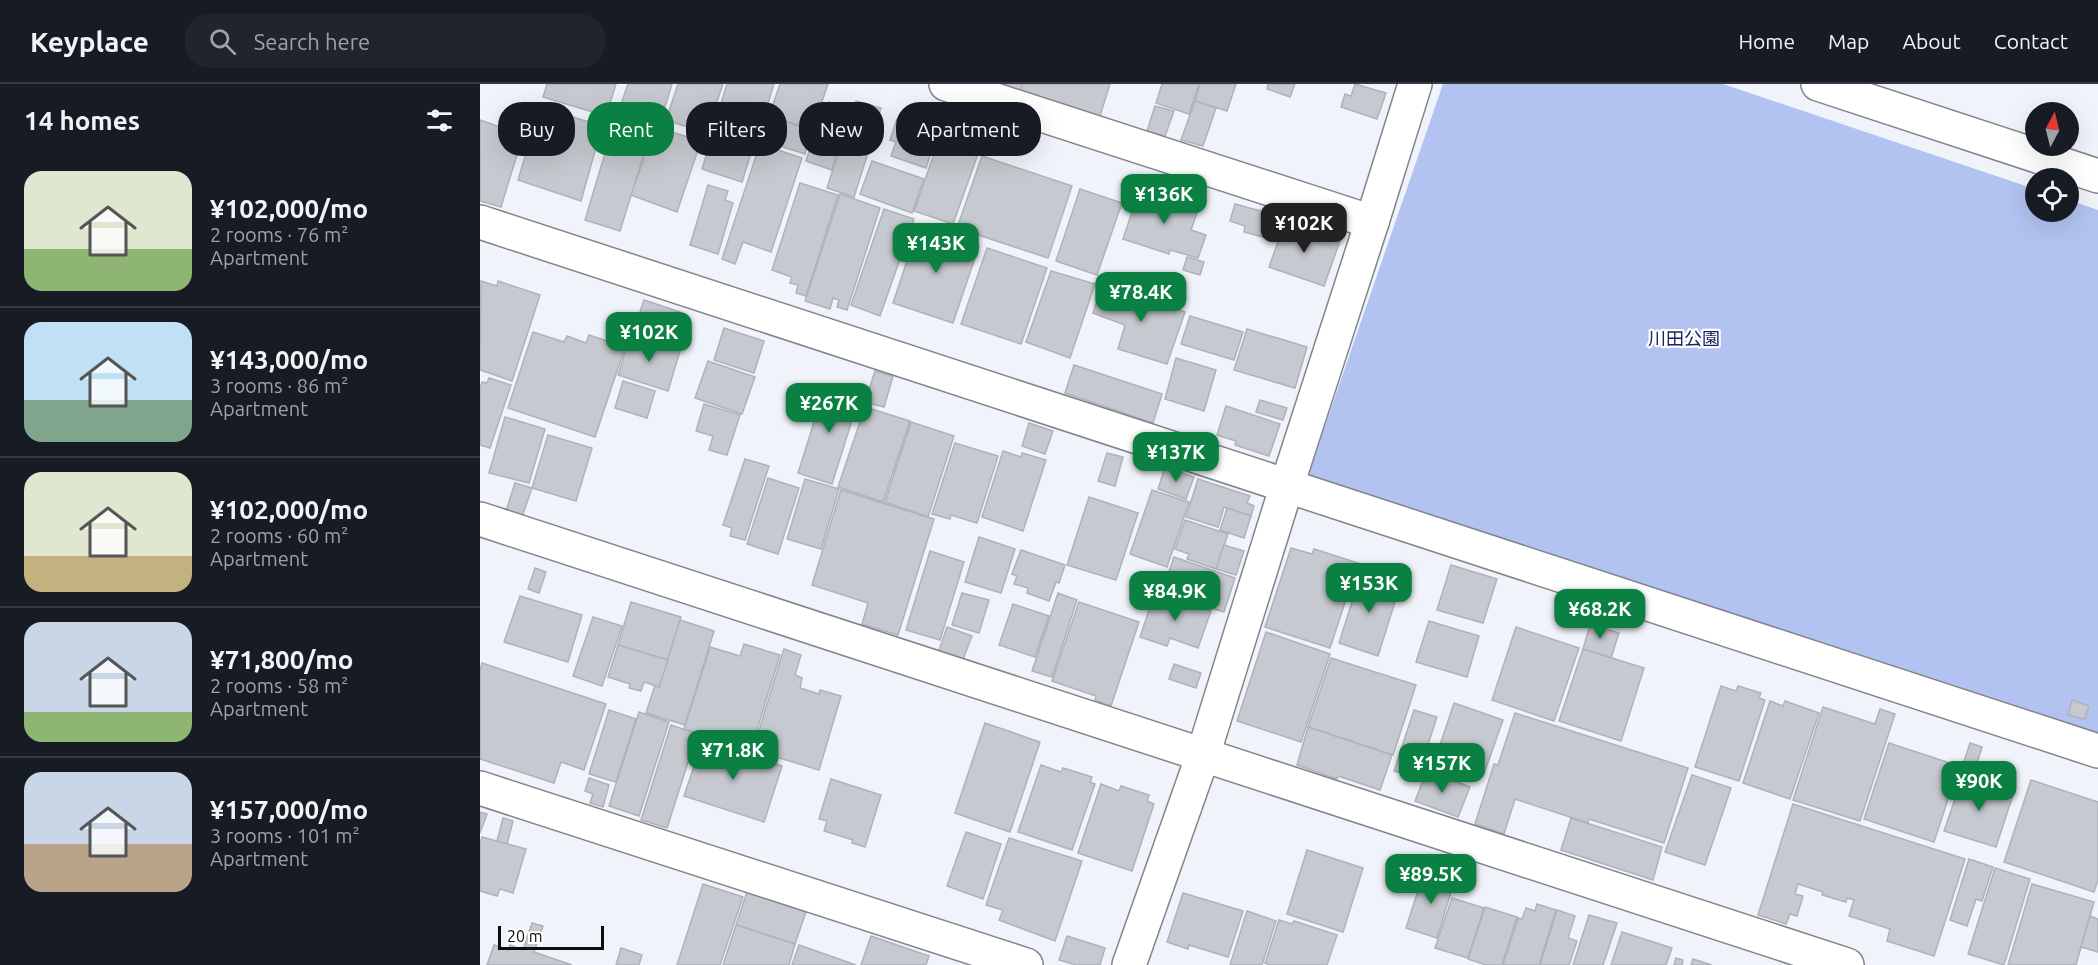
<!DOCTYPE html>
<meta charset="utf-8">
<style>
:root{--surface:#171b24;--page:#20242c;--text:#f1f3f6;--muted:#9ea1a6;--line:#363941;--accent:#0b8043}
body{margin:0;font-family:Ubuntu,"Noto Sans JP",sans-serif;background:var(--page);color:var(--text);height:100vh;display:flex;flex-direction:column;font-size:22px;white-space:nowrap}
*{box-sizing:border-box;margin:0}
p{font-size:20px;color:var(--muted)}
.icon{flex:none;width:33px;height:33px;fill:none;stroke:currentColor;stroke-width:2;stroke-linecap:round;stroke-linejoin:round}
.map{position:relative;flex:1;overflow:hidden}
.sheet{display:flex;flex-direction:column;background:var(--surface);width:480px}
.sheet>*{flex:none}
.banner{position:absolute;left:18px;top:18px;width:570px;height:54px;display:flex;gap:12px}
.needle{width:39px;rotate:7deg}
.fabs{position:absolute;left:1545px;top:18px;display:grid;gap:12px}
.fabs a{display:grid;place-items:center;width:54px;height:54px;border-radius:50%;background:var(--surface);box-shadow:0 6px 24px #0002;font-size:30px}
.scale{position:absolute;left:18px;bottom:15px;width:106px;box-sizing:border-box;padding-left:6px;border:3px solid #0d0e10;border-top:0;font-size:16px;line-height:21px;white-space:nowrap;color:#0d0e10;-webkit-text-stroke:4px #fff;paint-order:stroke}
.price{position:absolute;translate:-50% -51px;padding:0 14px;border-radius:12px;background:var(--accent);color:#fff;font-size:20px;line-height:39px;filter:drop-shadow(0 2px 3px #0008)}
.price::after{content:'';position:absolute;left:50%;top:36px;width:18px;height:14px;margin-left:-9px;background:inherit;clip-path:polygon(0 0,100% 0,50% 100%)}
.price.selected{background:#222;color:#fff}
ul{padding:0;list-style:none}
li{display:flex;align-items:center;gap:18px;height:150px;padding:0 24px}
li+li{border-top:2px solid var(--line)}
li span{display:grid;place-items:center;flex:none;width:168px;height:120px;border-radius:18px;color:#555}
li>.icon{margin-inline-start:auto}
span .icon{width:72px;height:72px;fill:#fffc;stroke-width:1}
li b{font-size:26px}
h2{display:flex;justify-content:space-between;align-items:center;height:72px;padding:0 24px;font-size:26px}
.pill{padding:0 21px;border-radius:24px;background:var(--surface);box-shadow:0 6px 24px #0002;font-size:21px;line-height:54px}
.pill.selected{background:var(--accent);color:#fff}
header{display:flex;align-items:center;gap:36px;box-sizing:border-box;height:84px;padding:0 30px;background:var(--surface);border-bottom:2px solid var(--line)}
header strong{font-size:28px}
nav{display:flex;gap:33px;margin-inline-start:auto;font-size:21px}
.search{width:420px;height:54px;background:var(--page);display:flex;align-items:center;gap:15px;box-sizing:border-box;padding:0 21px;border-radius:24px;color:var(--muted);font-size:22px}
main{display:flex;flex:1;min-height:0}
.map>svg:first-child{display:block}
.green{fill:#b2c3f1}
.building{fill:#c7c9d0;stroke:#afb2b8;stroke-width:1.5}
.lines{fill:none;stroke-linecap:round;stroke-linejoin:round}
.minor-casing{stroke:#82848a;stroke-width:36}
.tertiary-casing{stroke:#82848a;stroke-width:36}
.minor{stroke:#fff;stroke-width:33}
.tertiary{stroke:#fff;stroke-width:33}
.labels{text-anchor:middle;dominant-baseline:central;stroke-width:4.5;stroke-linejoin:round;paint-order:stroke}
.park-label{font-size:18px;fill:#172360;stroke:#fff}
</style>
<header>
<strong>Keyplace</strong>
<div class="search"><svg class="icon" aria-label="search" viewBox="0 0 24 24"><circle cx="10" cy="10" r="6"/><path d="M15 15l6 6"/></svg>Search here</div>
<nav><a>Home</a><a>Map</a><a>About</a><a>Contact</a></nav>
</header>
<main>
<section class="sheet">
<h2>14 homes<svg class="icon" aria-label="filters" viewBox="0 0 24 24"><path d="M4 7h16M4 17h16"/><circle cx="9" cy="7" r="2"/><circle cx="15" cy="17" r="2"/></svg></h2>
<ul>
<li><span style="background:linear-gradient(#dfe7d0 65%,#8fb573 0)"><svg class="icon" aria-label="home" viewBox="0 0 24 24"><path d="M3 11l9-7 9 7M6 9v11h12V9"/></svg></span><div><b>¥102,000/mo</b><p>2 rooms · 76 m²</p><p>Apartment</p></div></li>
<li><span style="background:linear-gradient(#bfe0f5 65%,#7fa58c 0)"><svg class="icon" aria-label="home" viewBox="0 0 24 24"><path d="M3 11l9-7 9 7M6 9v11h12V9"/></svg></span><div><b>¥143,000/mo</b><p>3 rooms · 86 m²</p><p>Apartment</p></div></li>
<li><span style="background:linear-gradient(#dfe7d0 70%,#c2b280 0)"><svg class="icon" aria-label="home" viewBox="0 0 24 24"><path d="M3 11l9-7 9 7M6 9v11h12V9"/></svg></span><div><b>¥102,000/mo</b><p>2 rooms · 60 m²</p><p>Apartment</p></div></li>
<li><span style="background:linear-gradient(#c9d6e8 75%,#8fb573 0)"><svg class="icon" aria-label="home" viewBox="0 0 24 24"><path d="M3 11l9-7 9 7M6 9v11h12V9"/></svg></span><div><b>¥71,800/mo</b><p>2 rooms · 58 m²</p><p>Apartment</p></div></li>
<li><span style="background:linear-gradient(#c9d6e8 60%,#b9a48a 0)"><svg class="icon" aria-label="home" viewBox="0 0 24 24"><path d="M3 11l9-7 9 7M6 9v11h12V9"/></svg></span><div><b>¥157,000/mo</b><p>3 rooms · 101 m²</p><p>Apartment</p></div></li>
</ul>
</section>
<div class="map">
<svg width="1618" height="881" viewBox="0 0 1618 881">
<rect width="100%" height="100%" fill="#f0f3f9"/>
<polygon class="green" points="963,0 1243,0 1555,105 1556,128 1588,128 1589,116 1618,126 1618,655 826,397"/>
<g class="building">
<polygon points="67,0 136,0 126,32 63,13"/>
<polygon points="148,0 192,0 179,42 138,29"/>
<polygon points="198,0 243,0 226,49 186,36"/>
<polygon points="247,0 294,0 277,55 234,42"/>
<polygon points="300,0 348,0 332,46 289,32"/>
<polygon points="517,0 543,0 541,7"/>
<polygon points="543,0 630,0 620,32 541,7"/>
<polygon points="682,0 719,0 709,30 676,19"/>
<polygon points="720,0 756,0 747,27 715,17"/>
<polygon points="788,0 815,0 810,13 787,5"/>
<polygon points="875,0 906,9 897,35 861,23 865,10 871,12"/>
<polygon points="376,17 401,24 391,54 367,46"/>
<polygon points="715,17 736,24 723,62 701,56"/>
<polygon points="349,18 372,26 352,86 326,77 331,61 334,62"/>
<polygon points="675,22 694,27 685,52 667,47"/>
<polygon points="60,23 122,42 101,117 38,96"/>
<polygon points="441,28 462,34 446,84 411,72 416,58 410,56 417,35 427,38 429,31 439,34"/>
<polygon points="288,32 332,46 325,70 281,56"/>
<polygon points="0,36 43,51 21,123 0,117"/>
<polygon points="135,36 171,47 140,147 105,136"/>
<polygon points="175,43 221,57 197,128 151,111"/>
<polygon points="235,43 275,56 262,98 222,85"/>
<polygon points="365,47 392,56 374,113 347,104"/>
<polygon points="460,53 499,67 473,140 434,127"/>
<polygon points="280,60 322,74 291,168 263,158 255,180 242,175"/>
<polygon points="502,72 592,102 568,174 477,144"/>
<polygon points="392,77 444,95 432,129 380,110"/>
<polygon points="320,99 358,111 326,212 316,209 318,201 310,199 312,193 292,186"/>
<polygon points="228,101 248,107 245,116 253,119 238,170 210,161"/>
<polygon points="666,103 680,107 678,113 718,126 711,146 726,151 718,174 690,166 689,170 643,155 659,107 664,108"/>
<polygon points="600,105 642,119 617,191 576,177"/>
<polygon points="360,110 400,124 367,226 357,223 359,216 353,214 350,225 325,217"/>
<polygon points="755,120 796,131 790,155 764,148 765,142 750,137"/>
<polygon points="404,125 434,135 400,232 371,221"/>
<polygon points="805,138 860,157 844,202 789,183"/>
<polygon points="439,141 499,162 473,239 413,219"/>
<polygon points="507,164 567,184 541,260 481,240"/>
<polygon points="707,173 724,178 720,191 703,186"/>
<polygon points="571,187 615,200 590,274 546,258"/>
<polygon points="1,197 17,202 18,197 60,211 32,297 0,286"/>
<polygon points="622,200 705,228 687,280 638,265 645,241 613,229"/>
<polygon points="164,216 200,228 191,259 154,246"/>
<polygon points="710,232 763,248 754,276 701,260"/>
<polygon points="244,244 284,257 274,289 234,276"/>
<polygon points="767,245 827,263 815,304 754,286"/>
<polygon points="53,248 84,258 87,252 106,259 109,251 145,263 115,353 28,324"/>
<polygon points="150,252 200,267 188,307 138,291"/>
<polygon points="696,274 736,286 724,327 685,315"/>
<polygon points="228,277 275,293 262,330 215,314"/>
<polygon points="594,281 682,310 673,339 585,309"/>
<polygon points="395,287 413,292 404,323 385,318"/>
<polygon points="9,294 31,301 10,364 0,361 0,304 2,298 7,299"/>
<polygon points="143,297 175,307 167,334 135,324"/>
<polygon points="346,300 380,311 352,400 318,389"/>
<polygon points="780,316 807,324 803,336 776,328"/>
<polygon points="224,320 260,331 247,371 229,366 233,352 216,347"/>
<polygon points="746,322 800,340 789,372 755,361 756,357 737,351"/>
<polygon points="385,323 430,337 403,418 358,403"/>
<polygon points="25,333 65,345 49,399 9,389"/>
<polygon points="431,338 474,352 448,433 405,418"/>
<polygon points="549,339 573,347 565,370 542,362"/>
<polygon points="68,351 112,364 96,417 52,404"/>
<polygon points="475,359 518,372 497,439 471,431 470,435 452,430"/>
<polygon points="523,367 541,373 542,369 566,376 543,447 502,433"/>
<polygon points="627,369 643,373 635,402 618,397"/>
<polygon points="265,375 289,382 265,456 250,452 252,444 243,441"/>
<polygon points="685,383 714,393 706,415 678,405"/>
<polygon points="288,394 319,404 298,470 267,460"/>
<polygon points="325,395 359,405 341,465 307,455"/>
<polygon points="718,395 770,412 767,419 774,422 771,432 744,423 738,443 706,433"/>
<polygon points="35,399 52,404 42,433 26,427"/>
<polygon points="361,406 454,435 418,551 382,540 388,519 332,501"/>
<polygon points="672,406 709,418 687,483 650,470"/>
<polygon points="609,413 658,429 636,496 587,481"/>
<polygon points="747,424 771,432 764,454 740,446"/>
<polygon points="705,436 748,450 736,485 707,475 709,470 695,465"/>
<polygon points="499,453 535,465 521,509 485,498"/>
<polygon points="744,461 764,467 756,491 736,485"/>
<polygon points="811,464 832,470 834,465 878,479 850,564 785,543"/>
<polygon points="541,466 585,481 579,499 576,498 569,517 547,509 548,504 534,500 537,492 532,490"/>
<polygon points="450,467 484,478 460,556 426,546"/>
<polygon points="694,473 755,494 744,528 682,508"/>
<polygon points="971,481 1017,495 1003,539 957,526"/>
<polygon points="55,484 66,488 59,509 48,505"/>
<polygon points="881,489 920,502 898,572 859,559"/>
<polygon points="675,508 731,527 718,564 690,554 687,562 660,553"/>
<polygon points="482,509 509,516 499,549 472,541"/>
<polygon points="578,509 597,516 572,593 552,587"/>
<polygon points="40,512 102,531 88,578 24,558"/>
<polygon points="151,518 201,533 188,576 138,561"/>
<polygon points="599,518 659,538 631,622 615,616 616,612 572,597"/>
<polygon points="533,520 569,532 555,573 519,561"/>
<polygon points="113,533 142,542 122,602 93,592"/>
<polygon points="1112,534 1121,537 1119,543 1139,549 1131,574 1103,565"/>
<polygon points="200,536 234,547 205,641 166,629 175,601 179,603"/>
<polygon points="949,537 999,552 987,593 936,578"/>
<polygon points="467,543 492,552 482,578 458,569"/>
<polygon points="1036,543 1099,564 1074,637 1012,616"/>
<polygon points="786,548 850,570 821,658 757,637"/>
<polygon points="264,560 300,571 271,665 204,645 230,563 260,572"/>
<polygon points="138,561 188,576 179,603 164,598 161,607 149,604 150,600 128,593"/>
<polygon points="304,565 321,571 315,591 322,594 320,604 339,610 340,606 361,612 339,686 273,666"/>
<polygon points="1103,565 1164,584 1141,657 1079,637"/>
<polygon points="851,574 936,601 913,671 828,643"/>
<polygon points="2,579 126,620 104,686 81,678 74,699 0,675 0,586"/>
<polygon points="694,580 721,589 716,604 689,595"/>
<polygon points="1241,602 1256,607 1258,602 1281,609 1279,614 1285,616 1259,697 1215,683"/>
<polygon points="1592,616 1609,622 1605,635 1588,631"/>
<polygon points="1290,617 1303,622 1305,617 1339,629 1310,715 1263,699"/>
<polygon points="974,619 1023,636 1004,690 956,673"/>
<polygon points="1343,623 1395,640 1400,625 1415,630 1380,737 1313,716"/>
<polygon points="129,626 156,635 136,698 109,690"/>
<polygon points="934,626 957,633 937,694 914,687"/>
<polygon points="159,628 189,638 159,732 129,722"/>
<polygon points="1035,629 1208,684 1184,759 1109,735 1108,739 1035,715 1024,750 995,740 1014,680 1018,681"/>
<polygon points="505,639 560,658 530,748 475,729"/>
<polygon points="191,641 217,650 187,744 161,736"/>
<polygon points="828,643 912,671 900,706 858,692 857,695 817,681"/>
<polygon points="223,656 302,682 284,738 204,712"/>
<polygon points="1409,659 1479,682 1454,758 1384,735"/>
<polygon points="1490,659 1502,663 1494,689 1482,684"/>
<polygon points="561,681 581,688 583,684 612,693 610,698 615,700 592,766 538,748"/>
<polygon points="947,686 990,703 978,733 935,717"/>
<polygon points="1212,691 1251,704 1225,781 1185,768"/>
<polygon points="1483,692 1534,708 1516,763 1464,747"/>
<polygon points="109,694 129,701 123,723 110,719 113,710 105,707"/>
<polygon points="351,695 401,711 385,763 372,759 373,756 344,747 347,737 339,735"/>
<polygon points="1551,696 1618,718 1618,796 1614,808 1524,778"/>
<polygon points="621,700 639,707 641,702 669,711 667,717 674,720 652,787 598,769"/>
<polygon points="1313,720 1485,775 1454,872 1407,857 1410,845 1369,832 1374,816 1367,814 1366,818 1342,811 1343,808 1318,800 1315,810 1323,812 1317,832 1310,830 1306,840 1278,831"/>
<polygon points="0,728 7,730 0,749"/>
<polygon points="23,734 33,737 27,760 17,757"/>
<polygon points="1091,734 1182,763 1173,796 1081,766"/>
<polygon points="486,748 521,760 503,815 467,802"/>
<polygon points="2,753 46,765 33,809 20,805 17,812 0,807 0,759"/>
<polygon points="529,754 602,777 575,857 519,836 523,826 506,821"/>
<polygon points="827,766 883,784 863,848 807,830"/>
<polygon points="1489,775 1513,783 1502,817 1496,815 1487,842 1470,836"/>
<polygon points="1515,784 1550,795 1524,881 1488,870"/>
<polygon points="956,789 975,795 957,854 926,844 941,797 948,799 951,791 955,793"/>
<polygon points="223,800 263,813 240,881 197,881"/>
<polygon points="1552,800 1614,818 1596,881 1528,881"/>
<polygon points="267,808 326,828 315,860 256,841"/>
<polygon points="703,809 763,827 748,873 709,861 708,865 687,858"/>
<polygon points="972,814 1004,824 988,874 955,864"/>
<polygon points="1057,820 1076,826 1059,881 1023,881 1038,834 1042,835 1046,824 1055,827"/>
<polygon points="1005,823 1037,833 1022,881 1006,881 988,875"/>
<polygon points="1077,826 1095,832 1088,854 1097,857 1089,881 1060,881"/>
<polygon points="767,827 796,837 782,881 750,881"/>
<polygon points="1109,831 1137,839 1123,881 1093,881"/>
<polygon points="1610,832 1618,835 1618,868 1601,863"/>
<polygon points="799,836 812,840 814,837 857,851 847,881 790,881 785,879"/>
<polygon points="52,839 63,842 54,868 92,881 7,881 14,861 29,866 30,861 43,866"/>
<polygon points="256,841 315,860 309,881 243,881"/>
<polygon points="1142,848 1192,864 1186,881 1131,881"/>
<polygon points="391,852 449,872 446,881 381,881"/>
<polygon points="587,852 625,864 620,881 596,881 579,876"/>
<polygon points="319,861 376,881 312,881"/>
<polygon points="141,864 162,871 159,881 136,881"/>
<polygon points="1196,874 1203,876 1202,881 1194,881"/>
<polygon points="1213,875 1232,881 1211,881"/>
</g>
<g class="lines">
<g class="minor-casing">
<g id="minor">
<polyline points="466,0 892,138"/>
<polyline points="0,138 1618,667"/>
<polyline points="0,435 1367,881"/>
<polyline points="0,704 546,881"/>
<polyline points="649,881 723,671 807,401 892,138 935,0"/>
</g>
</g>
<g class="tertiary-casing">
<polyline id="tertiary" points="1338,0 1618,92"/>
</g>
<use href="#minor" class="minor"/>
<use href="#tertiary" class="tertiary"/>
</g>
<g class="labels">
<g class="park-label">
<text x="1204" y="254">川田公園</text>
</g>
</g>
</svg>
<div class="fabs">
<a><svg class="needle" viewBox="-14 -14 28 28"><path d="M0-13l5 13h-10z" fill="#e53935"/><path d="M0 13l5-13h-10z" fill="#9ea1a6"/></svg></a>
<a><svg class="icon" aria-label="locate" viewBox="0 0 24 24"><circle cx="12" cy="12" r="6"/><path d="M12 2v4M12 18v4M2 12h4M18 12h4"/></svg></a>
</div>
<div class="scale">20 m</div>
<b class="price" style="left:684px;top:141px">¥136K</b>
<b class="price selected" style="left:824px;top:170px">¥102K</b>
<b class="price" style="left:456px;top:190px">¥143K</b>
<b class="price" style="left:661px;top:239px">¥78.4K</b>
<b class="price" style="left:169px;top:279px">¥102K</b>
<b class="price" style="left:349px;top:350px">¥267K</b>
<b class="price" style="left:696px;top:399px">¥137K</b>
<b class="price" style="left:889px;top:530px">¥153K</b>
<b class="price" style="left:695px;top:538px">¥84.9K</b>
<b class="price" style="left:1120px;top:556px">¥68.2K</b>
<b class="price" style="left:253px;top:697px">¥71.8K</b>
<b class="price" style="left:962px;top:710px">¥157K</b>
<b class="price" style="left:1499px;top:728px">¥90K</b>
<b class="price" style="left:951px;top:821px">¥89.5K</b>
<div class="banner">
<a class="pill">Buy</a>
<a class="pill selected">Rent</a>
<a class="pill">Filters</a>
<a class="pill">New</a>
<a class="pill">Apartment</a>
</div>
</div>
</main>
